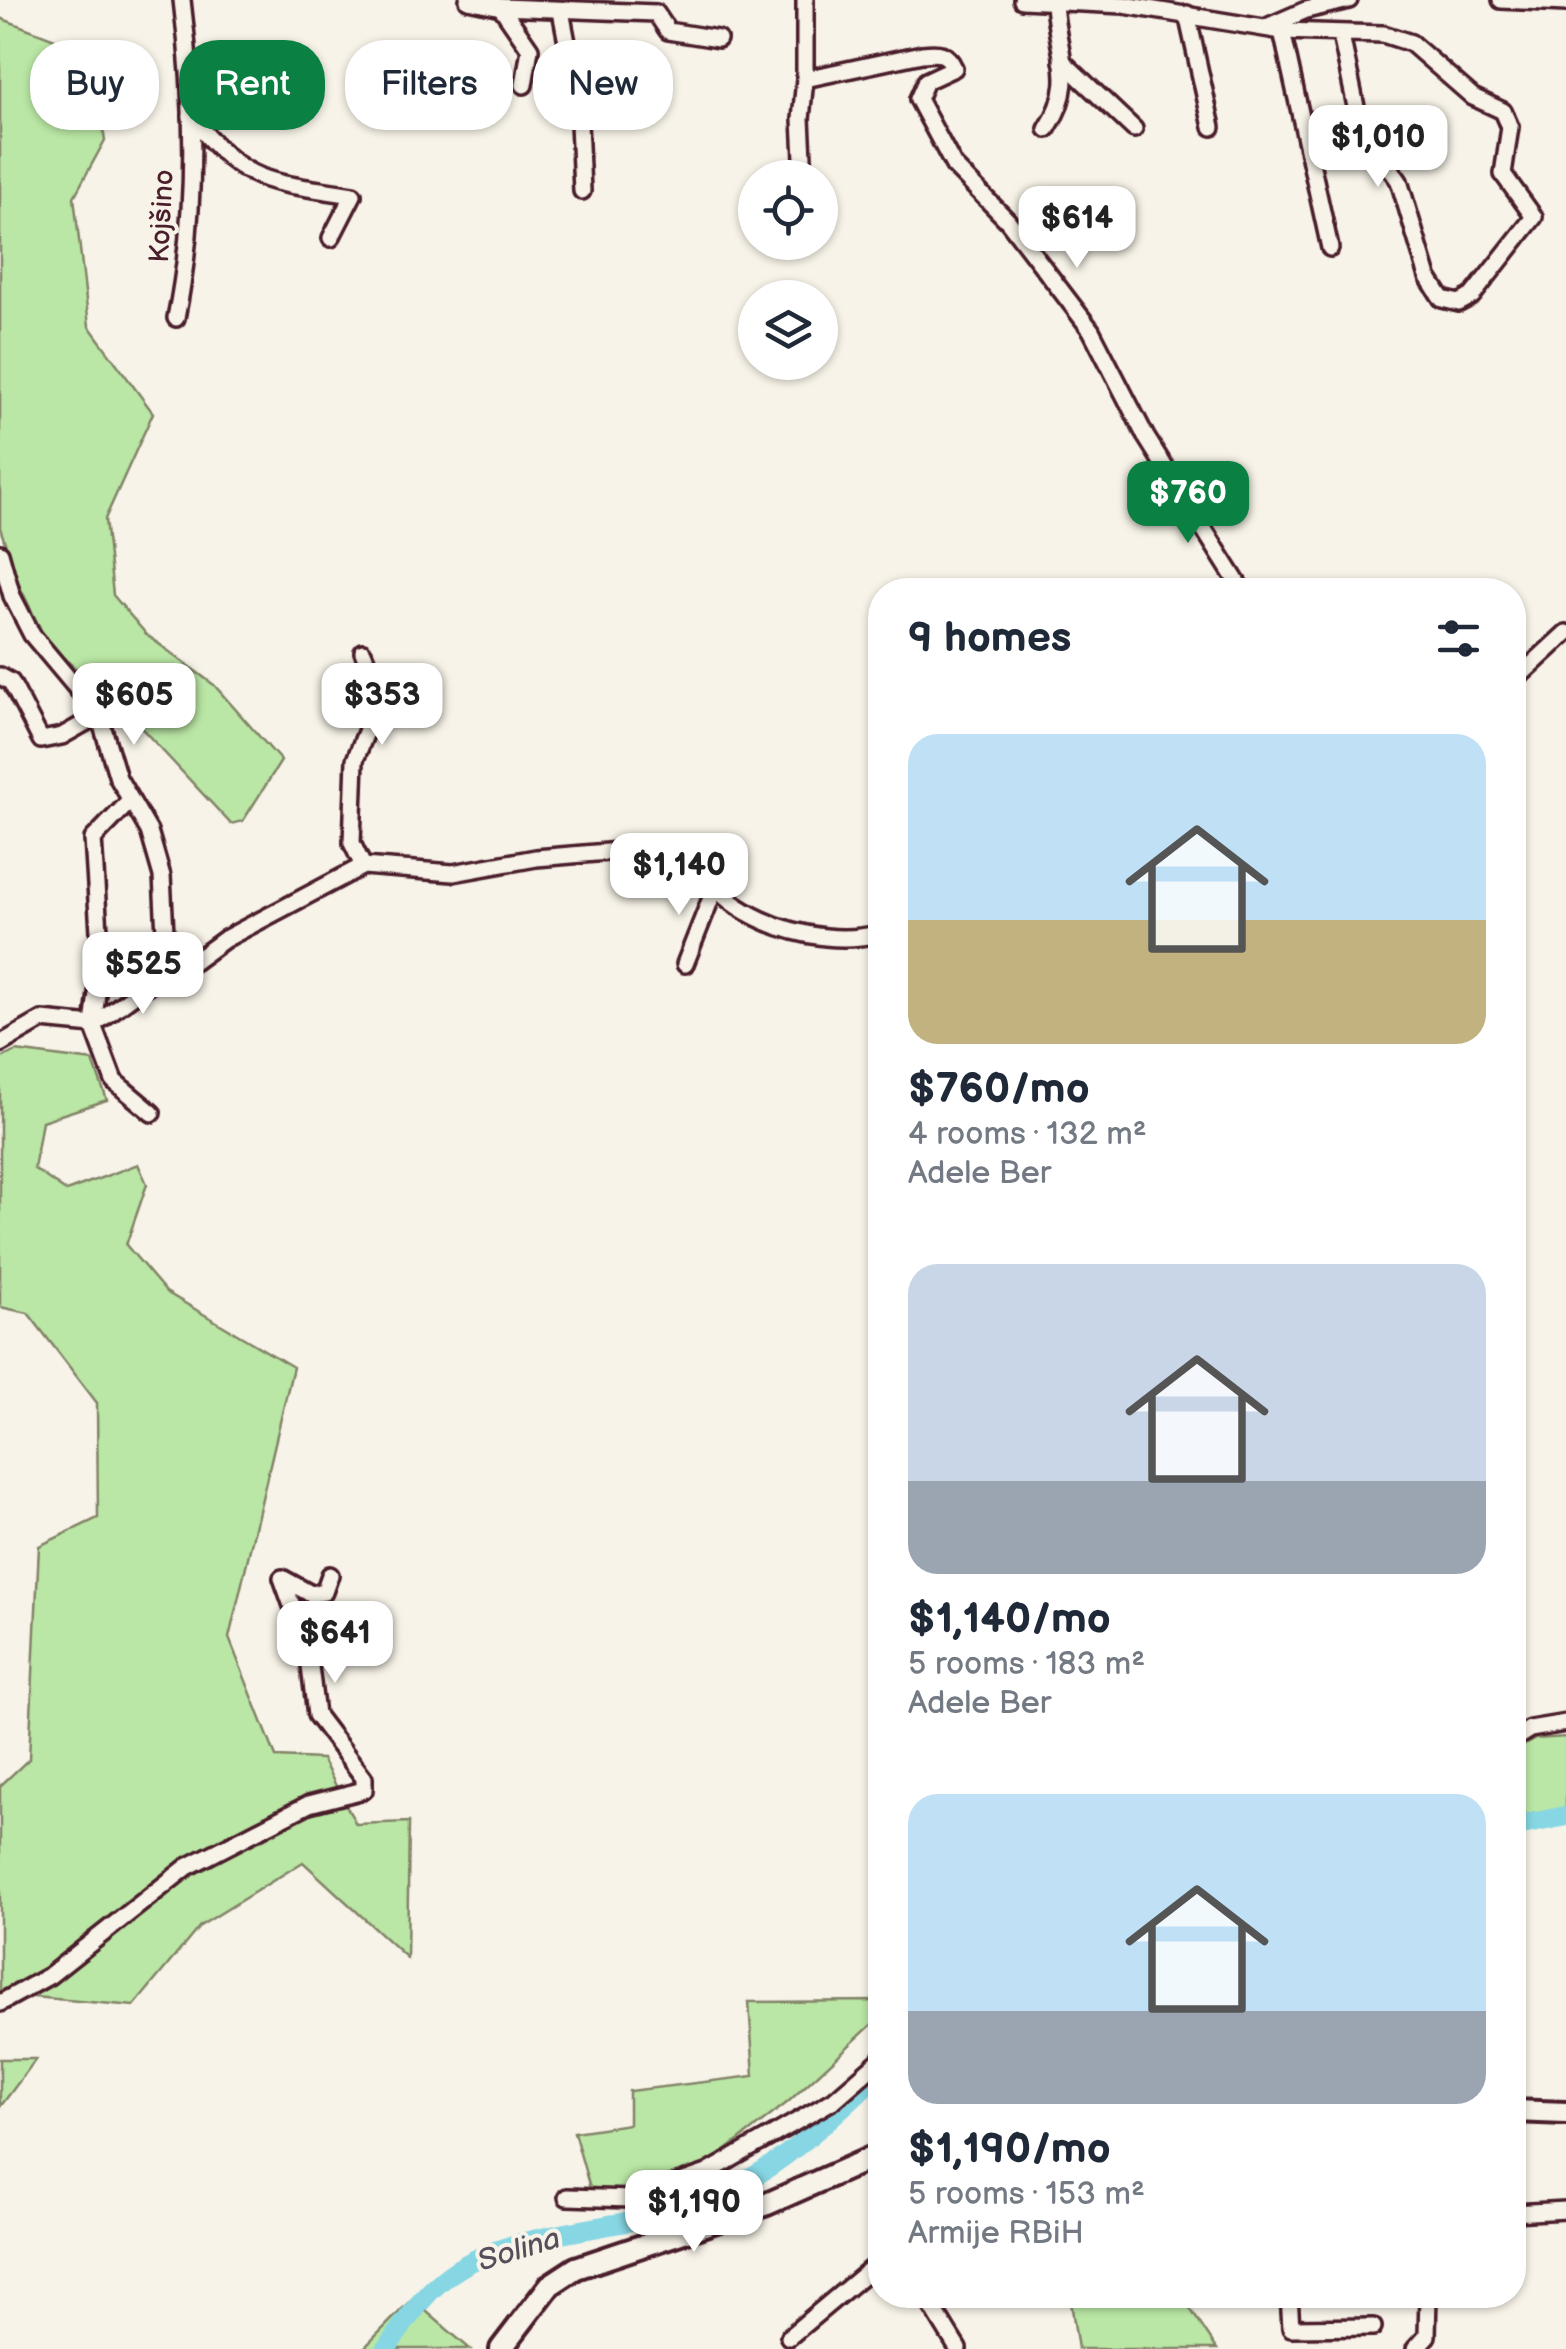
<!DOCTYPE html>
<meta charset="utf-8">
<style>
:root{--surface:#fff;--page:#f6f6f7;--text:#1f2937;--muted:#747a83;--accent:#0b8043}
body{margin:0;font-family:"Balsamiq Sans",sans-serif;background:var(--page);color:var(--text);height:100vh;display:flex;flex-direction:column;font-size:38px;white-space:nowrap}
*{box-sizing:border-box;margin:0}
p{font-size:32px;color:var(--muted)}
.icon{flex:none;width:55px;height:55px;fill:none;stroke:currentColor;stroke-width:2;stroke-linecap:round;stroke-linejoin:round}
.map{position:relative;flex:1;overflow:hidden}
.drawer{position:absolute;left:868px;top:578px;width:658px;height:1730px;display:flex;flex-direction:column;background:var(--surface);border-radius:40px;box-shadow:0 2px 8px #0004}
.drawer>*{flex:none}
.guide{position:absolute;left:30px;top:40px;width:688px;height:90px;display:flex;gap:20px}
.buttons{position:absolute;left:738px;top:160px;display:grid;gap:20px}
.buttons a{display:grid;place-items:center;width:100px;height:100px;border-radius:50%;background:var(--surface);box-shadow:0 2px 8px #0004;font-size:50px}
.price{position:absolute;translate:-50% -85px;padding:0 22px;border-radius:20px;background:#fff;color:#222;font-size:32px;line-height:65px;filter:drop-shadow(0 2px 5px #0008)}
.price::after{content:'';position:absolute;left:50%;top:60px;width:30px;height:22px;margin-left:-15px;background:inherit;clip-path:polygon(0 0,100% 0,50% 100%)}
.price.current{background:var(--accent);color:#fff}
ul{padding:0;list-style:none}
li{display:grid;align-content:center;gap:20px;height:530px;padding:0 40px}
li span{display:grid;place-items:center;height:310px;border-radius:30px;color:#555}
li>.icon{margin-inline-start:auto}
span .icon{width:180px;height:180px;fill:#fffc;stroke-width:1}
li b{font-size:42px}
h2{display:flex;justify-content:space-between;align-items:center;height:120px;padding:0 40px;font-size:42px}
.tag{padding:0 35px;border-radius:40px;background:var(--surface);box-shadow:0 2px 8px #0004;font-size:35px;line-height:90px}
.tag.current{background:var(--accent);color:#fff}
.map>svg:first-child{display:block}
.green{fill:#bae7a5;stroke:#828368;stroke-width:2.5}
.lines{fill:none;stroke-linecap:round;stroke-linejoin:round}
.river{stroke:#86d6e3;stroke-width:20}
.minor-casing{stroke:#4a1f2b;stroke-width:22}
.major-casing{stroke:#4a1f2b;stroke-width:28}
.minor{stroke:#f7f3e8;stroke-width:15}
.major{stroke:#f7f3e8;stroke-width:20}
.labels{text-anchor:middle;dominant-baseline:central;stroke-width:8;stroke-linejoin:round;paint-order:stroke}
.street-label{font-size:28px;fill:#4a1f2b;stroke:#f7f3e8}
.water-label{font-size:30px;font-style:italic;fill:#594d59;stroke:#f7f3e8}
</style>
<div class="map">
<svg width="1566" height="2349" viewBox="0 0 1566 2349">
<rect width="100%" height="100%" fill="#f7f3e8"/>
<filter id="ink" filterUnits="userSpaceOnUse"><feTurbulence type="fractalNoise" baseFrequency=".01" numOctaves="2"/><feDisplacementMap in="SourceGraphic" scale="20" xChannelSelector="R" yChannelSelector="G"/><feConvolveMatrix kernelMatrix="1 2 1 2 8 2 1 2 1" color-interpolation-filters="sRGB"/></filter>
<g filter="url(#ink)">
<g class="green">
<polygon points="0,18 55,39 97,93 105,140 74,197 89,326 153,413 105,519 113,595 147,635 214,685 281,761 243,821 231,824 131,717 48,644 20,587 0,528"/>
<polygon points="16,1051 93,1061 107,1100 42,1121 34,1169 66,1191 138,1164 147,1184 126,1245 166,1292 293,1367 229,1638 276,1757 322,1759 356,1824 409,1822 407,1958 303,1862 200,1926 134,2006 0,1994 0,1786 29,1759 39,1546 98,1518 97,1403 28,1313 0,1307 0,1059"/>
<polygon points="1566,1737 1566,1809 1513,1817 1513,1752 1535,1739"/>
<polygon points="880,2001 880,2017 788,2102 701,2170 593,2199 574,2132 629,2124 629,2091 754,2076 749,2002"/>
<polygon points="0,2059 36,2059 0,2107"/>
<polygon points="1070,2295 1181,2295 1217,2349 1078,2349"/>
<polygon points="412,2299 470,2349 363,2349"/>
</g>
<g class="lines">
<g class="river">
<polyline points="1512,1827 1566,1816"/>
<path d="M386 2349C404 2324 420 2298 444 2279 512 2224 635 2234 718 2196 782 2166 829 2120 880 2072"/>
</g>
<g class="minor-casing">
<g id="minor">
<polyline points="468,0 501,7 656,13 668,31 718,39"/>
<path d="M805 0V79L922 54C939 52 947 52 954 68L926 81 918 99 954 166 1008 221 1091 330 1146 437 1242 590"/>
<polyline points="1022,0 1124,5 1282,31 1383,34 1411,43 1473,97 1503,111 1510,127 1503,174 1534,217 1472,296 1459,303 1442,299 1428,277 1399,181 1360,126 1341,35"/>
<polyline points="1501,0 1566,3"/>
<polyline points="501,7 530,49 524,85"/>
<polyline points="561,11 578,100 582,191"/>
<polyline points="1187,14 1212,127"/>
<polyline points="1269,26 1306,10 1349,0"/>
<polyline points="1282,31 1330,248"/>
<polyline points="1062,61 1134,129"/>
<path d="M191 116C246 188 270 181 353 195L331 238"/>
<path d="M1047 129C1078 81 1058 58 1054 4"/>
<polyline points="804,178 801,119 805,79"/>
<path d="M176 318C197 215 195 105 182 0"/>
<polyline points="0,553 12,596 32,635 99,715 118,778 149,831 162,876 167,971"/>
<polyline points="363,652 375,682 377,704 355,760 352,843 363,866"/>
<polyline points="0,676 11,682 41,740 62,736 99,715"/>
<polyline points="1512,683 1566,633"/>
<polyline points="130,801 93,839 101,962 93,1025 114,1081 152,1113"/>
<polyline points="685,964 715,888"/>
<path d="M0 1044 42 1020 93 1025 167 971 184 969 225 939 363 866 453 873 536 858 655 848C688 855 710 888 737 906 776 932 836 946 880 933"/>
<polyline points="1512,1740 1530,1729 1566,1723"/>
<polyline points="0,2003 49,1976 187,1867 309,1804 364,1790 364,1778 316,1715 308,1650 282,1578 311,1594 324,1592 330,1575"/>
<polyline points="567,2197 631,2199 707,2173 834,2100 880,2060"/>
<polyline points="1512,2213 1566,2210"/>
<polyline points="925,2295 958,2349"/>
<polyline points="1289,2295 1291,2328 1373,2327"/>
<polyline points="789,2337 880,2261"/>
<polyline points="1415,2349 1427,2336 1428,2295"/>
</g>
</g>
<g class="major-casing">
<g id="major">
<polyline points="1512,2111 1566,2113"/>
<polyline points="501,2349 550,2285 576,2268 767,2204 880,2154"/>
</g>
</g>
<use href="#minor" class="minor"/>
<use href="#major" class="major"/>
</g>
</g>
<g class="labels">
<g class="street-label">
<text transform="translate(162 216) rotate(-87)">Kojšino</text>
</g>
<g class="water-label">
<text transform="translate(519 2250) rotate(-17)">Solina</text>
</g>
</g>
</svg>
<div class="buttons">
<a><svg class="icon" aria-label="locate" viewBox="0 0 24 24"><circle cx="12" cy="12" r="6"/><path d="M12 2v4M12 18v4M2 12h4M18 12h4"/></svg></a>
<a><svg class="icon" aria-label="layers" viewBox="0 0 24 24"><path d="M12 4l9 5-9 5-9-5zM3 14l9 5 9-5"/></svg></a>
</div>
<b class="price" style="left:1378px;top:190px">$1,010</b>
<b class="price" style="left:1077px;top:271px">$614</b>
<b class="price current" style="left:1188px;top:546px">$760</b>
<b class="price" style="left:134px;top:748px">$605</b>
<b class="price" style="left:382px;top:748px">$353</b>
<b class="price" style="left:679px;top:918px">$1,140</b>
<b class="price" style="left:143px;top:1017px">$525</b>
<b class="price" style="left:335px;top:1686px">$641</b>
<b class="price" style="left:694px;top:2255px">$1,190</b>
<div class="guide">
<a class="tag">Buy</a>
<a class="tag current">Rent</a>
<a class="tag">Filters</a>
<a class="tag">New</a>
</div>
<section class="drawer">
<h2>9 homes<svg class="icon" aria-label="filters" viewBox="0 0 24 24"><path d="M4 7h16M4 17h16"/><circle cx="9" cy="7" r="2"/><circle cx="15" cy="17" r="2"/></svg></h2>
<ul>
<li><span style="background:linear-gradient(#bfe0f5 60%,#c2b280 0)"><svg class="icon" aria-label="home" viewBox="0 0 24 24"><path d="M3 11l9-7 9 7M6 9v11h12V9"/></svg></span><div><b>$760/mo</b><p>4 rooms · 132 m²</p><p>Adele Ber</p></div></li>
<li><span style="background:linear-gradient(#c9d6e8 70%,#9aa5b1 0)"><svg class="icon" aria-label="home" viewBox="0 0 24 24"><path d="M3 11l9-7 9 7M6 9v11h12V9"/></svg></span><div><b>$1,140/mo</b><p>5 rooms · 183 m²</p><p>Adele Ber</p></div></li>
<li><span style="background:linear-gradient(#bfe0f5 70%,#9aa5b1 0)"><svg class="icon" aria-label="home" viewBox="0 0 24 24"><path d="M3 11l9-7 9 7M6 9v11h12V9"/></svg></span><div><b>$1,190/mo</b><p>5 rooms · 153 m²</p><p>Armije RBiH</p></div></li>
</ul>
</section>
</div>
